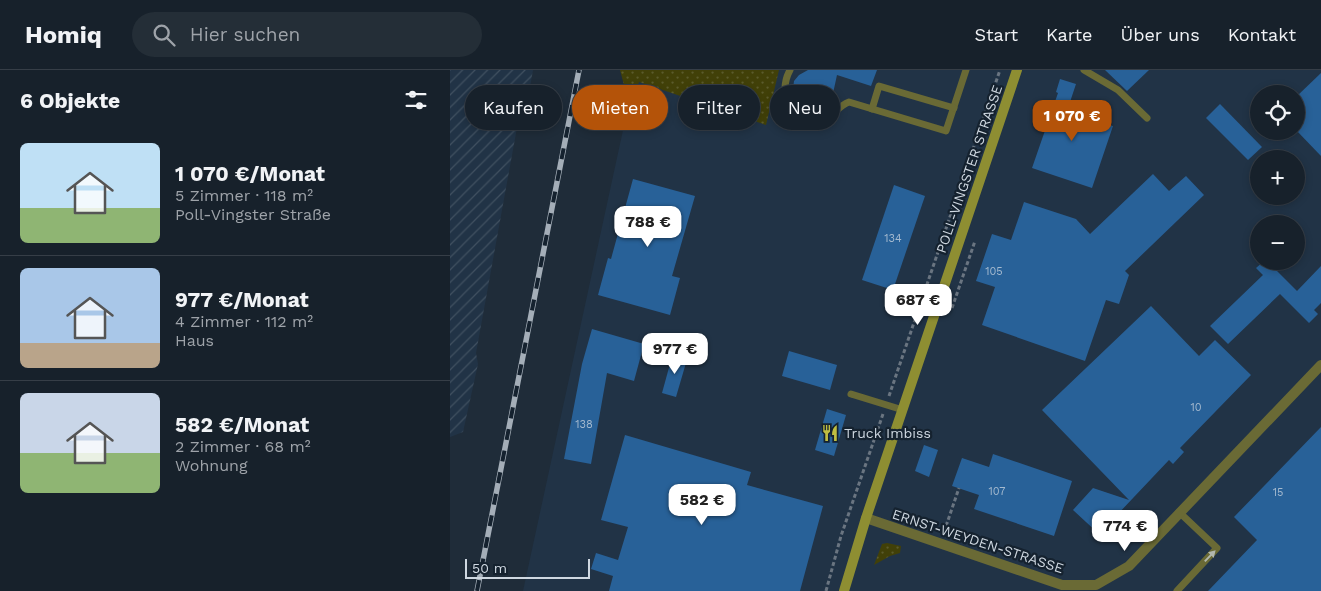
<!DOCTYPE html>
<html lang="de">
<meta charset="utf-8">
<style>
:root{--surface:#17212b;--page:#242e37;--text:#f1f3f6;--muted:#9ea3a9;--line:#363e47;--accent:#b45309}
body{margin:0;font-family:"Work Sans",sans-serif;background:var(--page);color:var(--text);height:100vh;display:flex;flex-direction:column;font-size:19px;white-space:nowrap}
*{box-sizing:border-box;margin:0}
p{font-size:16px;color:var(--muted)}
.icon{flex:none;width:28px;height:28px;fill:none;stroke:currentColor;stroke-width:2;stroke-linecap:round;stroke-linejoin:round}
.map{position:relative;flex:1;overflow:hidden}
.side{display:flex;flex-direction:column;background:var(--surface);width:450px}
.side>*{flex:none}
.guide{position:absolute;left:15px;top:15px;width:475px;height:45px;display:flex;gap:10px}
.controls{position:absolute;left:800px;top:15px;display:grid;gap:10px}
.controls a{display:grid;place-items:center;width:55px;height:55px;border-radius:50%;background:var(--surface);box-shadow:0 2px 8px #0003,0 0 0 1px var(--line);font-size:25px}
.scale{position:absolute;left:15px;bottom:12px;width:125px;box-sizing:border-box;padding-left:5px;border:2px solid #cfd8e1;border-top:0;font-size:14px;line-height:18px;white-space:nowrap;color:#cfd8e1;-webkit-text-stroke:4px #15222f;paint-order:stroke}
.price{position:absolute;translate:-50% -42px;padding:0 11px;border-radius:10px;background:#fff;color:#222;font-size:16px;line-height:32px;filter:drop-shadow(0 1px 2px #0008)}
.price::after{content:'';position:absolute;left:50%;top:30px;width:15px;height:11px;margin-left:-8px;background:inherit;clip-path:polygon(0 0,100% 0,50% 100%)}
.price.selected{background:var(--accent);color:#fff}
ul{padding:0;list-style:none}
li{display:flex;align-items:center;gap:15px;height:125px;padding:0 20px}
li+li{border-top:1px solid var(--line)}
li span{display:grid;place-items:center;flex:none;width:140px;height:100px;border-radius:8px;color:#555}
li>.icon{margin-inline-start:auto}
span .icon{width:60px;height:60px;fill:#fffc;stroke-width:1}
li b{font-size:21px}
h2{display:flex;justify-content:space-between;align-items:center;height:60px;padding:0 20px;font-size:21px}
.tag{padding:0 18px;border-radius:22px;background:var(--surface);box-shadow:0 2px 8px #0003,0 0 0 1px var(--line);font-size:18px;line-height:45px}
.tag.selected{background:var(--accent);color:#fff}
header{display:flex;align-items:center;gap:30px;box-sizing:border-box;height:70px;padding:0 25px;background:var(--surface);border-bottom:1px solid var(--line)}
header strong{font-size:24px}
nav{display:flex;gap:28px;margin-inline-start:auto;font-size:18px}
.search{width:350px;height:45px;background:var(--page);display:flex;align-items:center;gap:12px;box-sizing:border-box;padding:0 18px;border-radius:28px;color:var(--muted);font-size:19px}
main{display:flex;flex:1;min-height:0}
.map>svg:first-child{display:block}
.built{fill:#213346;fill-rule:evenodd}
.industrial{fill:url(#industrial-furrows)}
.green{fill:url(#green-dots)}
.building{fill:#286198}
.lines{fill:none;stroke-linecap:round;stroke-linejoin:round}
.path{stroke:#6a7581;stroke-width:3;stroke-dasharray:4 2.5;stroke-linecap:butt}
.lane{stroke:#6a6a35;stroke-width:7}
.street{stroke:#6a6a35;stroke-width:10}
.secondary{stroke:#8e8e32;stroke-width:10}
.rail-casing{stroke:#a4aeb8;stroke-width:5.5}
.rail{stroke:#15222f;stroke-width:4;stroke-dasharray:11;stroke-linecap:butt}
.oneway{fill:#b1b7ad}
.labels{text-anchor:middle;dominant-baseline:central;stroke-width:4.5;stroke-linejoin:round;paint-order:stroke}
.number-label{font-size:11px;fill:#a5bacf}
.street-label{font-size:14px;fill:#cfd8e1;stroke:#15222f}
.poi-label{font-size:14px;fill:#cfd8e1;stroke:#15222f;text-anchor:start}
</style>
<header>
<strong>Homiq</strong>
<div class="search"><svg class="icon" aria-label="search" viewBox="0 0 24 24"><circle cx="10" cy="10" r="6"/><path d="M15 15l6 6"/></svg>Hier suchen</div>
<nav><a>Start</a><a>Karte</a><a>Über uns</a><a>Kontakt</a></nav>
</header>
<main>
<section class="side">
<h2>6 Objekte<svg class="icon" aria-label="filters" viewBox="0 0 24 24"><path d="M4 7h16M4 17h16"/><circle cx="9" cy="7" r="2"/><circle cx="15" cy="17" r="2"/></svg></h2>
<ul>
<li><span style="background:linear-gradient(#bfe0f5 65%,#8fb573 0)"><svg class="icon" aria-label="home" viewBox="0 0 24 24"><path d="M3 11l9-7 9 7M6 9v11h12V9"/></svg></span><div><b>1 070 €/Monat</b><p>5 Zimmer · 118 m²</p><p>Poll-Vingster Straße</p></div></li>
<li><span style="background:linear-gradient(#a9c7e8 75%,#b9a48a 0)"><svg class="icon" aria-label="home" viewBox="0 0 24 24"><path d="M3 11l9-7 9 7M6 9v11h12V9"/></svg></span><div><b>977 €/Monat</b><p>4 Zimmer · 112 m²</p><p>Haus</p></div></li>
<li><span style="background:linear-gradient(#c9d6e8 60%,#8fb573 0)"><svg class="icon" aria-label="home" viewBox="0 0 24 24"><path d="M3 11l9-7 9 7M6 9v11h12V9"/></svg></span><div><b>582 €/Monat</b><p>2 Zimmer · 68 m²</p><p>Wohnung</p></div></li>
</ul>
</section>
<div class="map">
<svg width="871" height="521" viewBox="0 0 871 521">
<defs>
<pattern id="industrial-furrows" width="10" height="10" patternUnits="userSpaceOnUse" patternTransform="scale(1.25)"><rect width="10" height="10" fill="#213346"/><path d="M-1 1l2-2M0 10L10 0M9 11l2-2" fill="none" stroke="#405060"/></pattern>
<pattern id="green-dots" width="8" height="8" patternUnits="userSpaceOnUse" patternTransform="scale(1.25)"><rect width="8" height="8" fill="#414008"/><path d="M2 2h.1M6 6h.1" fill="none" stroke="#5b5b2c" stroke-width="1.8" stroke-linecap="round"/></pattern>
</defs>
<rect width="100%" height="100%" fill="#1f2c39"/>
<path class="built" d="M177 0H871V521H73L175 51 174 15ZM809 24H846V61H809ZM809 89H846V126H809ZM809 154H846V191H809Z"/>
<polygon class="industrial" points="0,0 83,0 78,28 70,41 26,283 28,294 13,362 0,367"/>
<g class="green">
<polygon points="170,0 329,0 316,55 189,12 175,51 174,15"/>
<polygon points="437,473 451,476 450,483 440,486 424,495 432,474"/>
</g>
<g class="building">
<polygon points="358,0 427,0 421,16 387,5 382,28 378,35 371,39 363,40 355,39 348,34 344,27 343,19 344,11 349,5"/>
<polygon points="655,0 699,0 677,21"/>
<polygon points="871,3 871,86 846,60 846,27"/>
<polygon points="610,9 626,14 617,41 663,56 642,118 582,98 608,23 606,22"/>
<polygon points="770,34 812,77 798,90 756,48"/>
<polygon points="703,104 719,121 736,106 754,125 675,201 679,205 669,234 656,230 635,291 532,255 545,217 526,211 542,164 561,170 574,132 626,149 640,164"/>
<polygon points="183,109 245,126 222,206 230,208 220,245 148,225 158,188 161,189"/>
<polygon points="444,115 475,126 443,220 412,210"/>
<polygon points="814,191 817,191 847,221 871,196 871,233 864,240 868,244 859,253 830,224 778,274 760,256 813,205 806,198"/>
<polygon points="701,236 749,286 765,270 801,305 730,378 734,382 723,394 719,390 649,464 623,440 643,418 679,430 592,340"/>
<polygon points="142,259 194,274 184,311 157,303 141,394 114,389 132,294"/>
<polygon points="339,281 387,295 380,320 332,306"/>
<polygon points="223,283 238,286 226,327 212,323"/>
<polygon points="377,339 396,345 384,386 365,380"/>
<polygon points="871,357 871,521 758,521 807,470 784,447"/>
<polygon points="175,365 301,402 297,415 373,436 350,521 159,521 163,506 141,499 146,483 168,490 178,457 151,450"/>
<polygon points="474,375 488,380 479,407 465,401"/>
<polygon points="543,384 622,411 604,466 524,439 529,425 502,416 512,388 539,397"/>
</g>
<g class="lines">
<g class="path">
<polyline points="502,238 525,171"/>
<polyline points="439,326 550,0"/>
<polyline points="494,462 509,418"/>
<polyline points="376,521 391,466 433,344"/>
</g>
<g class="lane">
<path d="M340 0C325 27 346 61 377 48 385 45 388 36 399 32L496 61 516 0"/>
<polyline points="634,0 668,20 697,48"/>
<polyline points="422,39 429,16 504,38"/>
<polyline points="401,324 453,340"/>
<polyline points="727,521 767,478 729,442"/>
</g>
<polyline class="street" points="416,448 612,515 646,515 679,496 871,295"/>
<polyline class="secondary" points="394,521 416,448 567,0"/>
<g class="rail-casing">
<polyline id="rail" points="27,521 129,0"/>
</g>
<use href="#rail" class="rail"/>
</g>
<defs><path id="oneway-solid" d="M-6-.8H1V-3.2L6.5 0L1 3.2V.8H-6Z" transform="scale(1.25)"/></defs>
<use class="oneway" href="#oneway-solid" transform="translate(760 486) rotate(-46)"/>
<defs>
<g id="restaurant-bare" transform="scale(1.35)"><path d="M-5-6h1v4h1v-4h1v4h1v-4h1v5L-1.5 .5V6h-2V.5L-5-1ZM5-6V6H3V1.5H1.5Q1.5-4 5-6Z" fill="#bfbe42" stroke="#15222f" stroke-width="2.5" paint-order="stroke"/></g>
</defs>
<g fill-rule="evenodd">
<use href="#restaurant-bare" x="380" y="363"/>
</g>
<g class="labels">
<g class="number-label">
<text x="443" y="168">134</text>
<text x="544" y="201">105</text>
<text x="746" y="337">10</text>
<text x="134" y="354">138</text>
<text x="547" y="421">107</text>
<text x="828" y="422">15</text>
</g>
<g class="street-label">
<text transform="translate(519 99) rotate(-71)">POLL-VINGSTER STRASSE</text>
<text transform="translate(528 471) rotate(18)">ERNST-WEYDEN-STRASSE</text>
</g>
<g class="poi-label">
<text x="394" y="363">Truck Imbiss</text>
</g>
</g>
</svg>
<div class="controls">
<a><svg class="icon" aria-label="locate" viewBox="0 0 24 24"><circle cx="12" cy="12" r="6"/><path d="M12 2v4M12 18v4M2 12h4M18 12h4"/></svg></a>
<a>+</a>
<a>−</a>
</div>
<div class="scale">50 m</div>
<b class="price selected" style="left:622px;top:72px">1 070 €</b>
<b class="price" style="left:198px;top:178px">788 €</b>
<b class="price" style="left:468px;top:256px">687 €</b>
<b class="price" style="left:225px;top:305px">977 €</b>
<b class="price" style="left:252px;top:456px">582 €</b>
<b class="price" style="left:675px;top:482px">774 €</b>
<div class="guide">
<a class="tag">Kaufen</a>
<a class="tag selected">Mieten</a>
<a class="tag">Filter</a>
<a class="tag">Neu</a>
</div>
</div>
</main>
